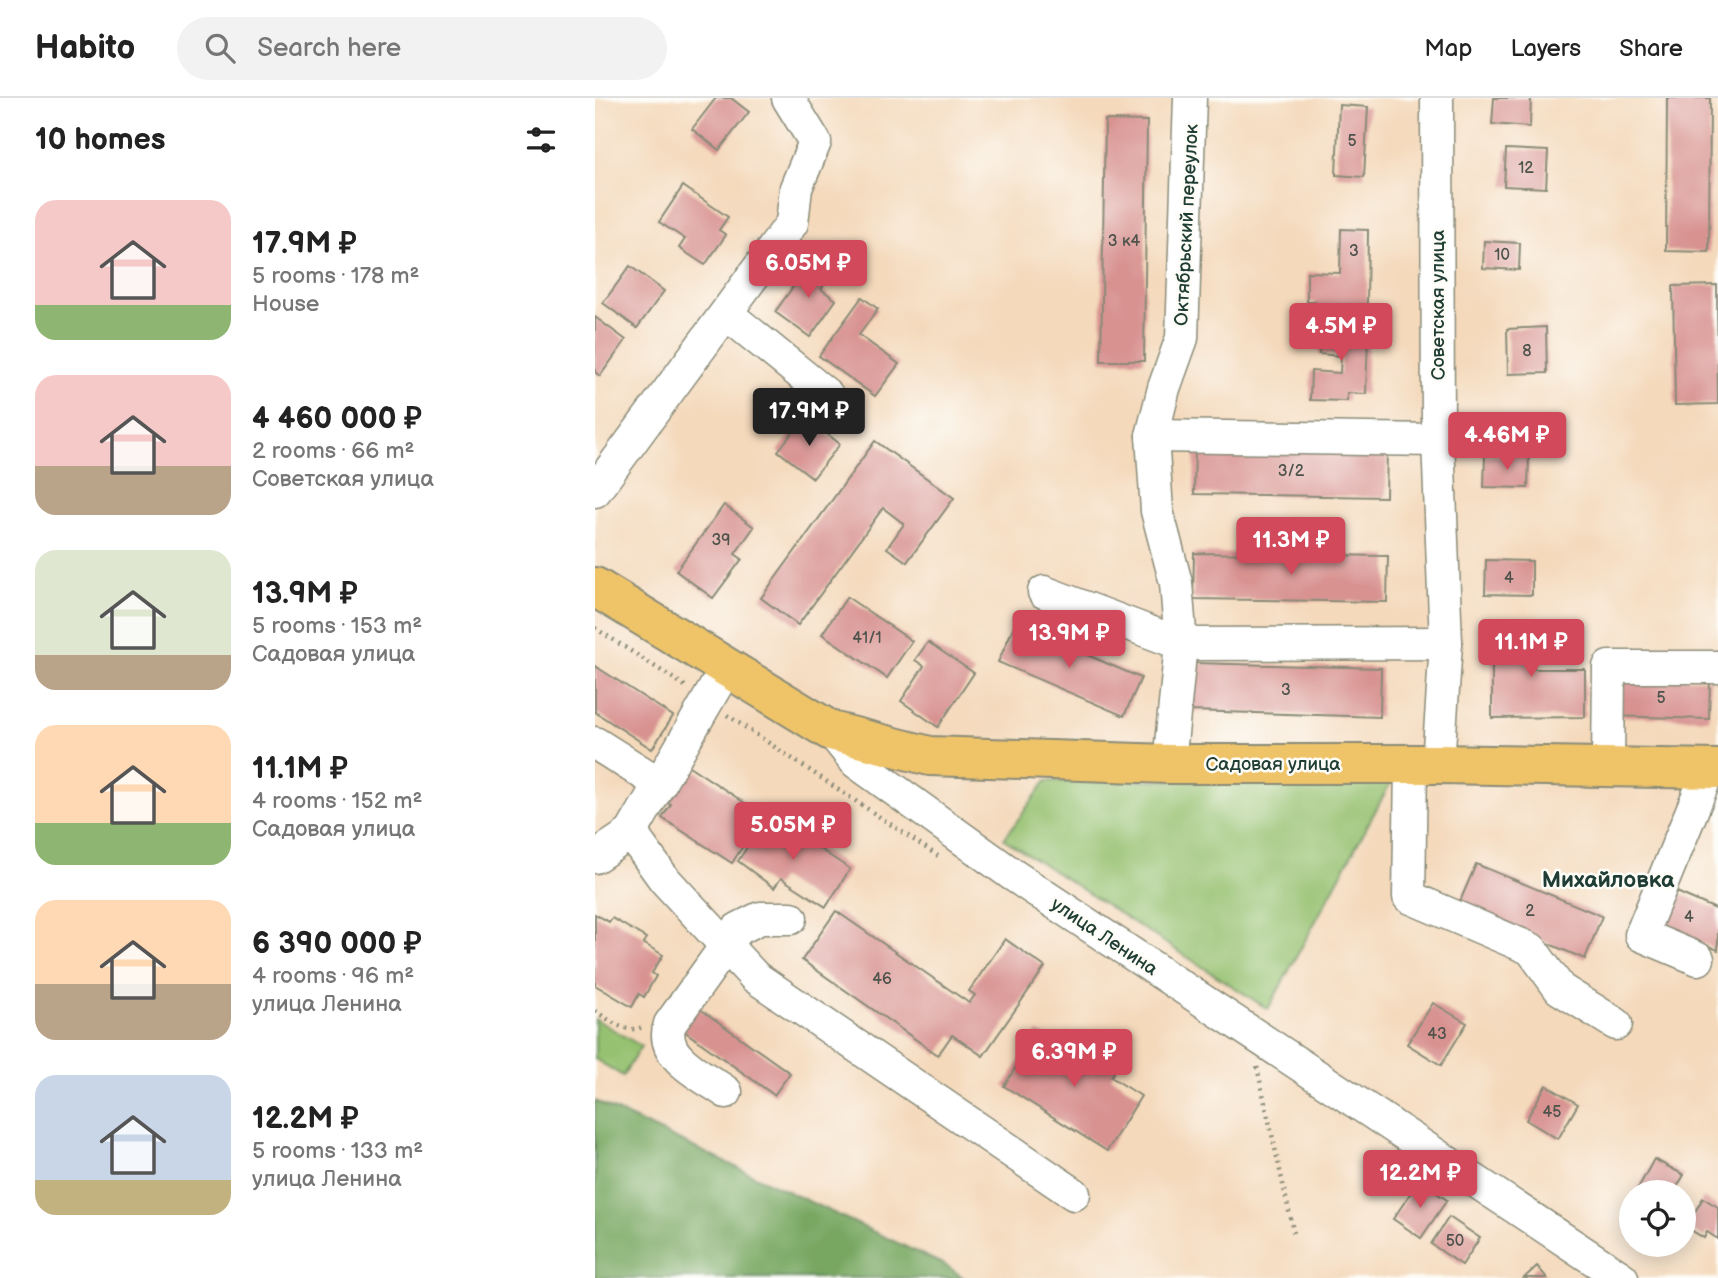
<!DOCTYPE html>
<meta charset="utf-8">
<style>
:root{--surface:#fff;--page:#f2f2f2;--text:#222;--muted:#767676;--line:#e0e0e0;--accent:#d1495b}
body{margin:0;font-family:"Balsamiq Sans",sans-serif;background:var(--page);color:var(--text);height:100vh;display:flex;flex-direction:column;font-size:26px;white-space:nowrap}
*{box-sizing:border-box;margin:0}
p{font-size:23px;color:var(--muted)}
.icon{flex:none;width:38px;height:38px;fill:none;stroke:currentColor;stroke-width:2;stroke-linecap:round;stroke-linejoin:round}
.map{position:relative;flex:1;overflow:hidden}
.details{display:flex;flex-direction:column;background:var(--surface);width:595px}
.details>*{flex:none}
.controls{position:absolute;left:1024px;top:1082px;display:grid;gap:14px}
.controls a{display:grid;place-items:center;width:77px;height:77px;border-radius:50%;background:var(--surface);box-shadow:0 4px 18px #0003;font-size:35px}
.price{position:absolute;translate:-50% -60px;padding:0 16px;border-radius:7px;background:var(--accent);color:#fff;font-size:23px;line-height:46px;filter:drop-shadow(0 2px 4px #0008)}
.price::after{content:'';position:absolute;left:50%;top:42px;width:21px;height:16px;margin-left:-10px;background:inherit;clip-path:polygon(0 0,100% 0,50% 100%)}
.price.active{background:#222;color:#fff}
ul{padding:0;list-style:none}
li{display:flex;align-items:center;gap:21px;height:175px;padding:0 35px}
li span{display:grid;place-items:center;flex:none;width:196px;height:140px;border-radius:21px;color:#555}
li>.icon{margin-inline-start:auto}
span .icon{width:84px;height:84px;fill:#fffc;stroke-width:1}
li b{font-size:30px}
h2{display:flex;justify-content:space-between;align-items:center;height:84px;padding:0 35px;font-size:30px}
header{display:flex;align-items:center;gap:42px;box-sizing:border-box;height:98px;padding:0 35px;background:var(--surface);border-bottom:2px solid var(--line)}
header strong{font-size:33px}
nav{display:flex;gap:38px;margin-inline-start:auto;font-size:24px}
.search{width:490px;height:63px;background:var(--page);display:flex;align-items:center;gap:18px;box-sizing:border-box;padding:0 24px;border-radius:38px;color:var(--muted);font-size:26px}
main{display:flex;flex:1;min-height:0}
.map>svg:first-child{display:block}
.green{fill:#95c16f;stroke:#5a7f52;stroke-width:2}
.forest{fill:#78a762;stroke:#4c724b;stroke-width:2}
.building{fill:#d89391}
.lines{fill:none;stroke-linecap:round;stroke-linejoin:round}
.minor-casing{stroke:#8a8b78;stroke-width:35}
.major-casing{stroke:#8a8b78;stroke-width:42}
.path{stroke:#8a8b78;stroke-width:4.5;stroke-dasharray:2 5;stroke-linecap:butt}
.minor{stroke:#fff;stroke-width:32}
.major{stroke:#efc469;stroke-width:38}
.labels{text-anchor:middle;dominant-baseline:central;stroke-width:5;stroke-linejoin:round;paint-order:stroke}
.number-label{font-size:16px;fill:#4d524b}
.street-label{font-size:19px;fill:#1f3d34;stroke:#fdfcf7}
.quarter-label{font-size:23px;font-weight:bold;fill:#1f3d34;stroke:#fdfcf7}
</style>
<header>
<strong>Habito</strong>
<div class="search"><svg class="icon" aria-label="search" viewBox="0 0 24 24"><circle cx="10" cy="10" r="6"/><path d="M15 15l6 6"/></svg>Search here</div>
<nav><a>Map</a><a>Layers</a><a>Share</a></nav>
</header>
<main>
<section class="details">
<h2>10 homes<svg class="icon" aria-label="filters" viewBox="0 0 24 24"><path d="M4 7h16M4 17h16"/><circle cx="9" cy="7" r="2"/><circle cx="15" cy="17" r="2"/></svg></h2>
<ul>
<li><span style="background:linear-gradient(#f6c9c9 75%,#8fb573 0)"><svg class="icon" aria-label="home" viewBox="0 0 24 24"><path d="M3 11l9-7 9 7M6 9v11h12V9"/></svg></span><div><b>17.9M ₽</b><p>5 rooms · 178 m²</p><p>House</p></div></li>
<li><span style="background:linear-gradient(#f6c9c9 65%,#b9a48a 0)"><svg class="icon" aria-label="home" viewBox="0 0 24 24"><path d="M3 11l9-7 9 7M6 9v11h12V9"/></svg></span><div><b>4 460 000 ₽</b><p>2 rooms · 66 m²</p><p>Советская улица</p></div></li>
<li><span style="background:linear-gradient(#dfe7d0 75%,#b9a48a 0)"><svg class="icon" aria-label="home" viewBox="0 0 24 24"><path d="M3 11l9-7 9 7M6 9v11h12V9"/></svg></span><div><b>13.9M ₽</b><p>5 rooms · 153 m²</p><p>Садовая улица</p></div></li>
<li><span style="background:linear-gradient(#ffd9b3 70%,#8fb573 0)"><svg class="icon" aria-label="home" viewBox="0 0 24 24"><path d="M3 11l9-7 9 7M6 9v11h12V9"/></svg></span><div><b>11.1M ₽</b><p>4 rooms · 152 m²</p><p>Садовая улица</p></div></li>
<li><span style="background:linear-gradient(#ffd9b3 60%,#b9a48a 0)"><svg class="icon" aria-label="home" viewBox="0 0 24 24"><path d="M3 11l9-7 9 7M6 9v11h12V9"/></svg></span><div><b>6 390 000 ₽</b><p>4 rooms · 96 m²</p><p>улица Ленина</p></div></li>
<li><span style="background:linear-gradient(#c9d6e8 75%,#c2b280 0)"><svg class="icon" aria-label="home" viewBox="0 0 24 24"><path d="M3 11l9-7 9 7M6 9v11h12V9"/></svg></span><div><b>12.2M ₽</b><p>5 rooms · 133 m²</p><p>улица Ленина</p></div></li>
</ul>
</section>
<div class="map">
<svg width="1123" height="1180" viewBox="0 0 1123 1180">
<rect width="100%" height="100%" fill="#fdfcf7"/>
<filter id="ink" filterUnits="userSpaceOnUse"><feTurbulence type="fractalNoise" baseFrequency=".0143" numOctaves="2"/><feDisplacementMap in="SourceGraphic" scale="14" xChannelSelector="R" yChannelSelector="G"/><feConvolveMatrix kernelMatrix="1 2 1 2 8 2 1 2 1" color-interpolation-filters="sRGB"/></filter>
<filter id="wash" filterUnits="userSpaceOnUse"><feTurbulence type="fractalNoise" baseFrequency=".00686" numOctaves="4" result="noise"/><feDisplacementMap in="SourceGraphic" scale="28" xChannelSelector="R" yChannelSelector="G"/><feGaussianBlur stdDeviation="1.57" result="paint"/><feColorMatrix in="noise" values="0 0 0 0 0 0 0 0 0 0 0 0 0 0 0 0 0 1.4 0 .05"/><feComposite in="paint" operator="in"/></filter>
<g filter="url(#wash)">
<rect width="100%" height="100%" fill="#f4d9bb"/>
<g class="green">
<polygon points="797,682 673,911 409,741 451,683"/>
<polygon points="0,921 46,948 28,978 0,961"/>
</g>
<polygon class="forest" points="0,1003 352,1168 369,1180 0,1180"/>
<g id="blocks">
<g class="building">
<polygon points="121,0 136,0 154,14 124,52 97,31"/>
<polygon points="899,0 936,0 935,29 897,26"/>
<polygon points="1072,0 1115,0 1114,154 1071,153"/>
<polygon points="744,7 773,9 769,79 741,77"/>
<polygon points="510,22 552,23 549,263 506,263"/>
<polygon points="911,51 953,53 951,90 909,88"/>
<polygon points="88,88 133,119 124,132 131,137 110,167 84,150 90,141 64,124"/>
<polygon points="746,131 773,132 772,207 719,210 720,204 712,204 712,174 745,175"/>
<polygon points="889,143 925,145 924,172 888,170"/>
<polygon points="218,161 238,175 226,191 241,202 215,239 180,214"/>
<polygon points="35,168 69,193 42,230 8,205"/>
<polygon points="1122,187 1123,306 1080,307 1078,188"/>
<polygon points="267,199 283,211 264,237 304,266 280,298 224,258"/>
<polygon points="0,219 31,242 5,278 0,274"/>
<polygon points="725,225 765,227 764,237 773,237 771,296 752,295 752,303 715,302 716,273 745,275 746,258 724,256"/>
<polygon points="951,229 952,275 913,276 912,231"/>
<polygon points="210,319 245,346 218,380 183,353"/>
<polygon points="280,343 359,400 312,464 292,450 309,426 288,410 203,527 166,500"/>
<polygon points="600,348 792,351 791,399 599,396"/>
<polygon points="890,357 934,358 933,390 889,389"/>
<polygon points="129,407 159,429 140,456 147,461 118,500 81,473"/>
<polygon points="599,455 793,458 792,504 598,501"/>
<polygon points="891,462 937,463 937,497 890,496"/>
<polygon points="252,499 317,543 292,580 227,536"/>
<polygon points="897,524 938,524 939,571 990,571 990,619 897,620"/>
<polygon points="420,526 546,580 529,618 403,564"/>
<polygon points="333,544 379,575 343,629 306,603 329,568 320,562"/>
<polygon points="598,565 786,570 785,619 596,613"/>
<polygon points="0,568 78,618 57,651 0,614"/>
<polygon points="1019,579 1115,581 1114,621 1018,618"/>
<polygon points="91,666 168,717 137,765 67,720 76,706 69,701"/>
<polygon points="173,717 255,771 231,809 186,780 179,790 143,763"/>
<polygon points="881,766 1007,818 990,861 863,808"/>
<polygon points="1077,792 1123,812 1123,852 1062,827"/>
<polygon points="241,813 374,905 380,897 374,893 410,841 450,869 388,958 357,937 343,957 207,862"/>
<polygon points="0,816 14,824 17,820 51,840 48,845 68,857 57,875 61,878 49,899 44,896 37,909 0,887"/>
<polygon points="838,905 872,925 846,967 812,946"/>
<polygon points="101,908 195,975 179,997 85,930"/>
<polygon points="443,934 477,955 483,945 522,969 516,979 546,998 512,1053 409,988"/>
<polygon points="951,987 983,1006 963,1041 931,1022"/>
<polygon points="1059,1061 1089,1077 1079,1094 1041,1094"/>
<polygon points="824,1083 852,1102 826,1140 798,1121"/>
<polygon points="1108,1100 1123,1109 1123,1141 1112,1134 1109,1140 1091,1129"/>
<polygon points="854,1119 885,1140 867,1167 836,1146"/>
<polygon points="942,1168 952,1180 929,1180"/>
</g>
</g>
</g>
<g filter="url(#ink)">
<use href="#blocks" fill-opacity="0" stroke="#8a8b78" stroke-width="2"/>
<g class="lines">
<g class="minor-casing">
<g id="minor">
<polyline points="842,0 843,342 851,545 843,666"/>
<polyline points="132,216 232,297"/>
<polyline points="557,338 843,342"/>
<polyline points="0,393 197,125 201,90 220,44 193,0"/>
<polyline points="449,494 586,546 851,545"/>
<polyline points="132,569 36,735 69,781 160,879 479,1096"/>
<polyline points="236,633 261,664 418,777 1027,1180"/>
<polyline points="0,645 65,686"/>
<polyline points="574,666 586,546 581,485 562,413 557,338 569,290 587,240 595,0"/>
<polyline points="816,666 814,799 936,851 965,891 1021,926"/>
<polyline points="1013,669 1014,569 1123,569"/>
<polyline points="0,759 36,735"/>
<polyline points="1103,861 1046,837 1114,671"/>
<path d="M131 994C109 978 63 959 75 926L143 831 165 820H196"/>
</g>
</g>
<g class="major-casing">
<polyline id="major" points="0,489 236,633 335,658 574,666 843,666 1123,671"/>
</g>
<g class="path">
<polyline points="0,530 90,588"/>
<polyline points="132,617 343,758"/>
<path d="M0 913C15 922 32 938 49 928"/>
<polyline points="662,969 699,1136"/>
</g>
<use href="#minor" class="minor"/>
<use href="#major" class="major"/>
</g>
</g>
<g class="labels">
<g class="number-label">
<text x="757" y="43">5</text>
<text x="931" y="70">12</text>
<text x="529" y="143">3 к4</text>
<text x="759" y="153">3</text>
<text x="907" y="157">10</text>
<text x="932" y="253">8</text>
<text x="696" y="373">3/2</text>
<text x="126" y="442">39</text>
<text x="914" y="480">4</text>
<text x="272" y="540">41/1</text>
<text x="691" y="592">3</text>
<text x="1066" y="600">5</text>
<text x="935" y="813">2</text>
<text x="1094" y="819">4</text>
<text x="287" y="881">46</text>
<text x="842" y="936">43</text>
<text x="957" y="1014">45</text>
<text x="860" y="1143">50</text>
</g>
<g class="street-label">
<text transform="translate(592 127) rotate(-87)">Октябрьский переулок</text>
<text transform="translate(843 207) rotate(-90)">Советская улица</text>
<text x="678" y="666">Садовая улица</text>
<text transform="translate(509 839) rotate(34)">улица Ленина</text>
</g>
<g class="quarter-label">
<text x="1013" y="782">Михайловка</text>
</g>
</g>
</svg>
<div class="controls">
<a><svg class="icon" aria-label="locate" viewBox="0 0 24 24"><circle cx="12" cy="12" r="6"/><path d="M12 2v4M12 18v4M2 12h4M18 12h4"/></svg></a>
</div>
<b class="price" style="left:213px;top:202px">6.05M ₽</b>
<b class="price" style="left:746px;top:265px">4.5M ₽</b>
<b class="price active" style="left:214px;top:350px">17.9M ₽</b>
<b class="price" style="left:912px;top:374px">4.46M ₽</b>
<b class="price" style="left:696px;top:479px">11.3M ₽</b>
<b class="price" style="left:474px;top:572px">13.9M ₽</b>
<b class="price" style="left:936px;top:581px">11.1M ₽</b>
<b class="price" style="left:198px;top:764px">5.05M ₽</b>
<b class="price" style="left:479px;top:991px">6.39M ₽</b>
<b class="price" style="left:825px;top:1112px">12.2M ₽</b>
</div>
</main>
